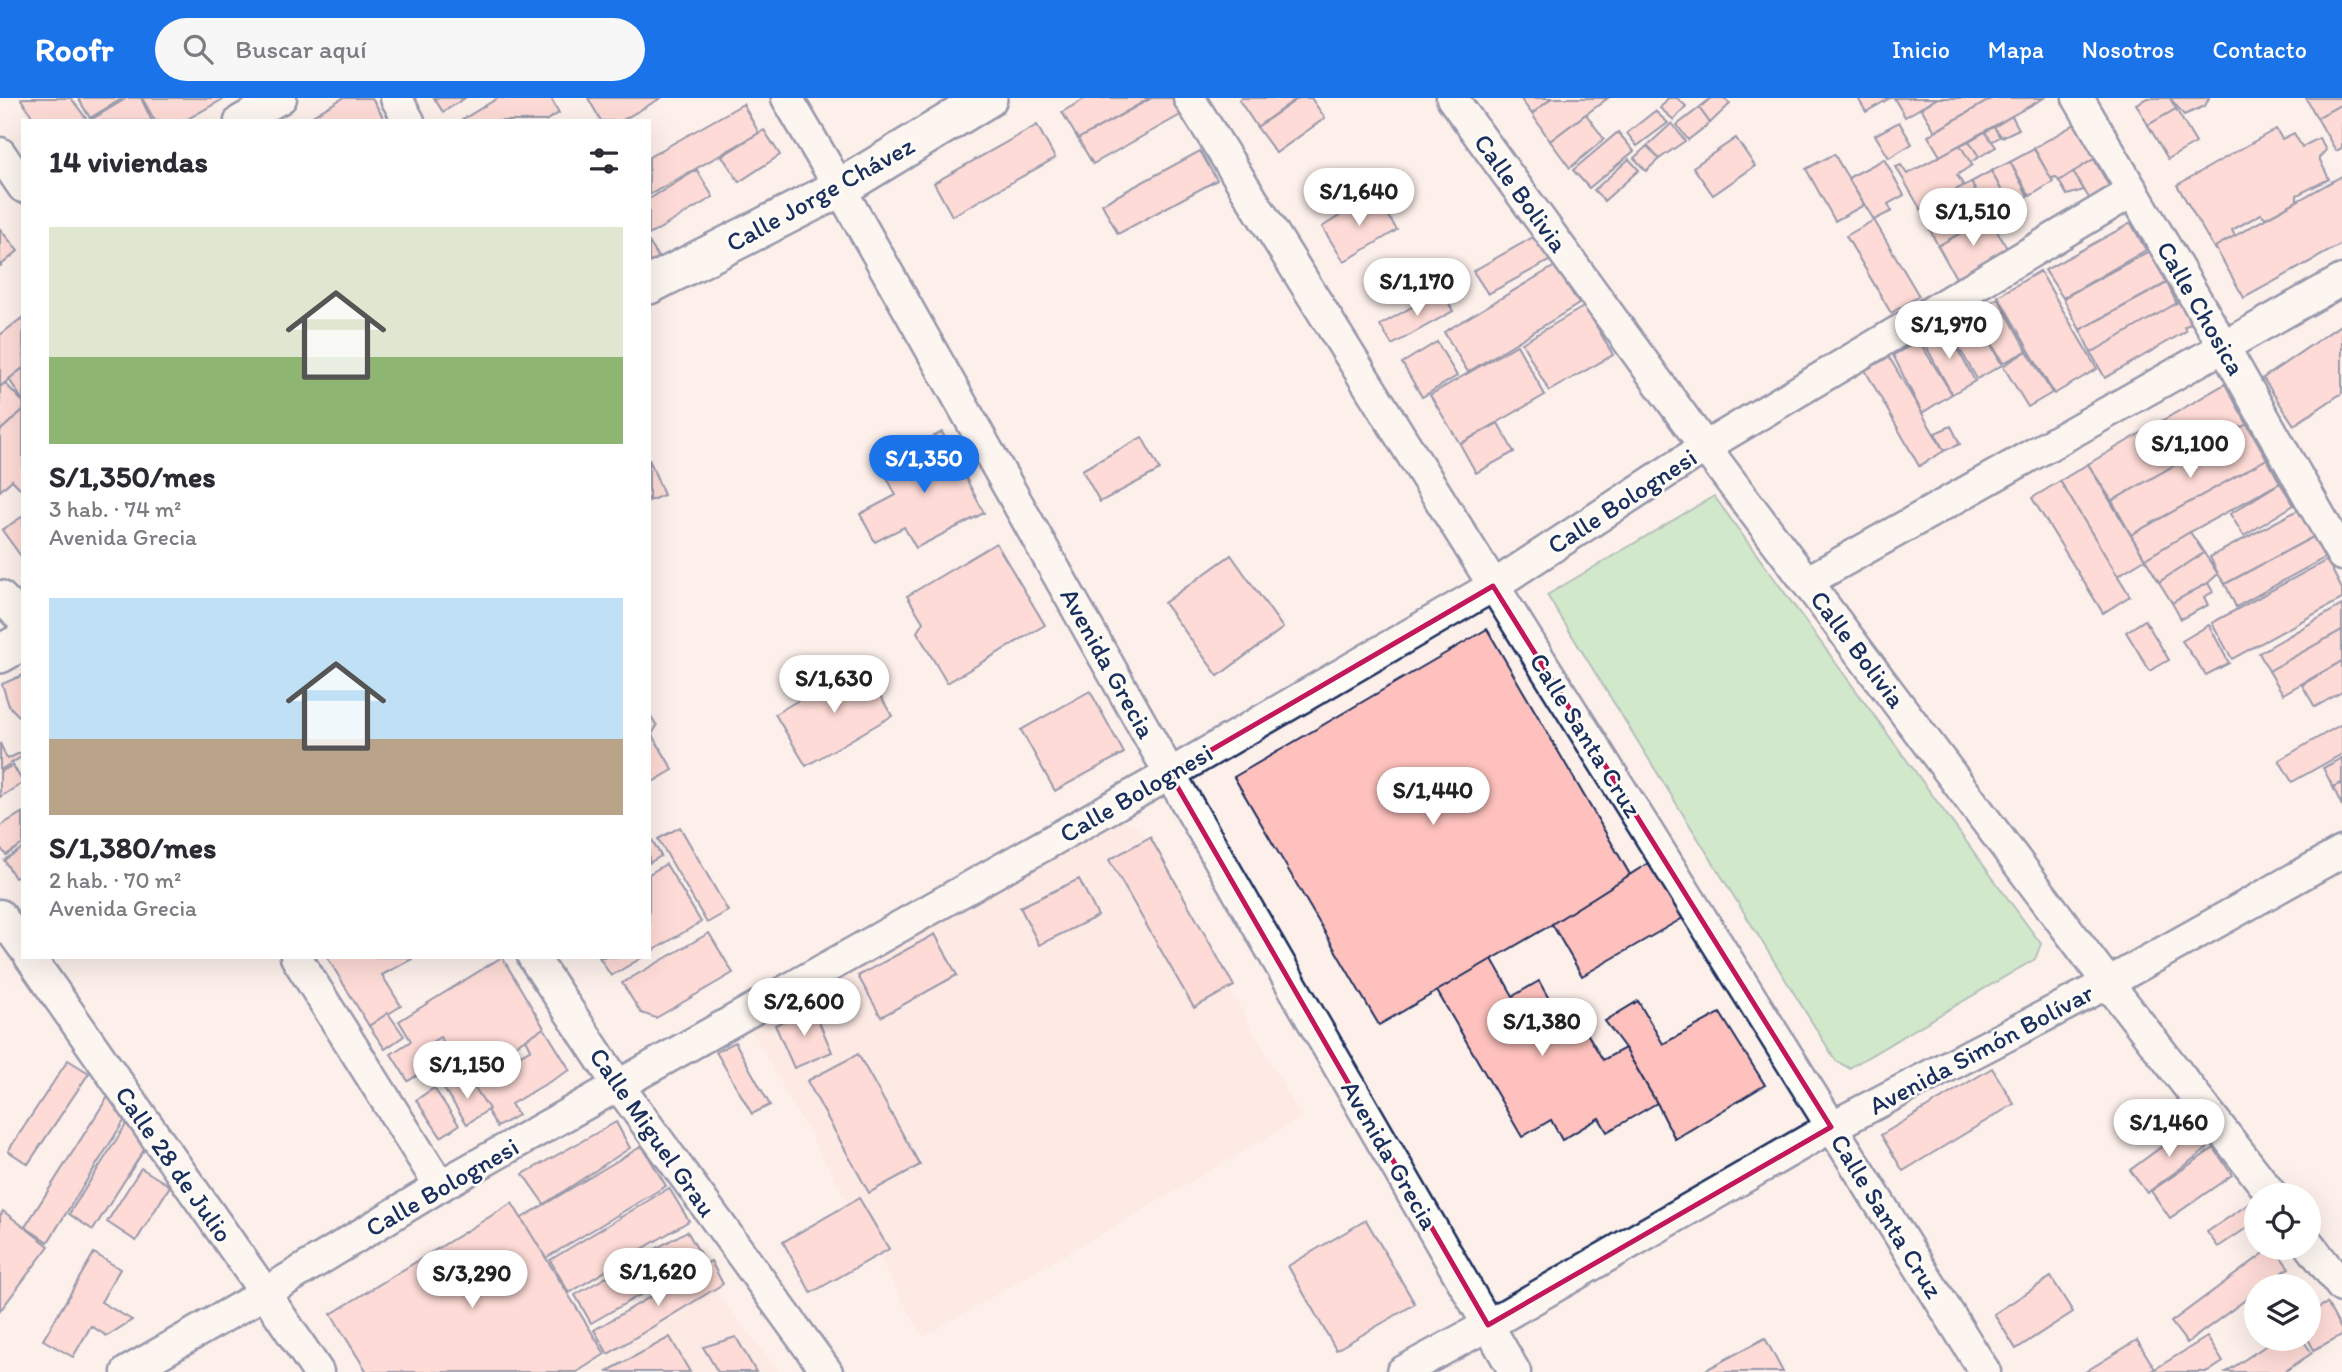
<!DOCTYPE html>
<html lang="es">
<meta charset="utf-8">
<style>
:root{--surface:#fff;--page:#f7f7f7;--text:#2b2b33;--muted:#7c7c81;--accent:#1a73e8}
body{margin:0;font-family:Itim,sans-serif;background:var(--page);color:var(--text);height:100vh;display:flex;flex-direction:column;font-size:26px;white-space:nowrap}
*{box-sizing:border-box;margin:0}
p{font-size:23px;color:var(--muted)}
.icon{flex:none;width:38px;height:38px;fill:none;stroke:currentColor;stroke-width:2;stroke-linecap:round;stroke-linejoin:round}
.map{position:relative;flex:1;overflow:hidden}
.drawer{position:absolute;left:21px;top:21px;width:630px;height:840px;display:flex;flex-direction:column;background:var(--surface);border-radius:0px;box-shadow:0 7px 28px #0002}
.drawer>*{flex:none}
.tools{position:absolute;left:2244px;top:1085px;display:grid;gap:14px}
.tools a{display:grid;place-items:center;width:77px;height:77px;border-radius:50%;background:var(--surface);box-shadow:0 7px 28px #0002;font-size:35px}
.price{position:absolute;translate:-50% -60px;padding:0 16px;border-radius:24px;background:#fff;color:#222;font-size:23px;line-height:46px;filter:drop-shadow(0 2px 4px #0008)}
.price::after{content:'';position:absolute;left:50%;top:42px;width:21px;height:16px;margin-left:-10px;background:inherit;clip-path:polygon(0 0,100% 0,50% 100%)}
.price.on{background:var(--accent);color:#fff}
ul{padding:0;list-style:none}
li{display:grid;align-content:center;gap:14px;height:371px;padding:0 28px}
li span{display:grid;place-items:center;height:217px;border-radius:0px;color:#555}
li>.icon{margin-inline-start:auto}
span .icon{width:126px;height:126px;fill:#fffc;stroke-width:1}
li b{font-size:30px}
h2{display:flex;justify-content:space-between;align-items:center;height:84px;padding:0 28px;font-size:30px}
header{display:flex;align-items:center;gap:42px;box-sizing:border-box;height:98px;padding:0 35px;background:var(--accent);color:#fff}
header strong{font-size:33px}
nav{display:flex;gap:38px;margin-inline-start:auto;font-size:24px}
.search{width:490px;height:63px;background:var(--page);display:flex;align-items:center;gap:18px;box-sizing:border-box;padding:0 24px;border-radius:38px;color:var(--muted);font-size:26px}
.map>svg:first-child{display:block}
.built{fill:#fde2dd}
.green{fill:#9edda5;stroke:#5c8682;stroke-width:2}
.building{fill:#fec1bd;stroke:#1b2f5e;stroke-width:2}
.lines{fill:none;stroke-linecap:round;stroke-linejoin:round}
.minor-casing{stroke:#1b2f5e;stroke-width:35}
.tertiary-casing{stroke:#1b2f5e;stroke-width:42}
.minor{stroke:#fdfcf7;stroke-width:30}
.tertiary{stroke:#fdfcf7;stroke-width:37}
.marked{fill:none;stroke:#c2185b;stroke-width:5;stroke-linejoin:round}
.labels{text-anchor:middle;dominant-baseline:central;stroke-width:5;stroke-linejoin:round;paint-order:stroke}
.street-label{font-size:26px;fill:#1b2f5e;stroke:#fdfcf7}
</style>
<header>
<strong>Roofr</strong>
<div class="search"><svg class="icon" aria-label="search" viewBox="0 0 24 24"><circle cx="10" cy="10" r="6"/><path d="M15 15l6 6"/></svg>Buscar aquí</div>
<nav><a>Inicio</a><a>Mapa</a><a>Nosotros</a><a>Contacto</a></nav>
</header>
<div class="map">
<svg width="2342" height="1274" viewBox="0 0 2342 1274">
<rect width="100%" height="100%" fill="#fdf0eb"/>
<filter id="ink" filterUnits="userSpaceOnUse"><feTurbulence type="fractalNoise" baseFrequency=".0143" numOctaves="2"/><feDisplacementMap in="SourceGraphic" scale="14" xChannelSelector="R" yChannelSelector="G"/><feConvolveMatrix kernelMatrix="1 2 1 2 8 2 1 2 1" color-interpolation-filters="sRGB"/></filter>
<g filter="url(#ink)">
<g class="built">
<polygon points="1120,722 1140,730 1302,1020 923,1239 751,932"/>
<polygon points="715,1192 779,1274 582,1274"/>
</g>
<polygon class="green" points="1714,398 2041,846 2035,861 1849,970 1836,963 1547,497"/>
<g class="building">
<polygon points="23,0 71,0 88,23 35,23 21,1"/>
<polygon points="78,0 123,0 90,20"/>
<polygon points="127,0 141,0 152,23 89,23"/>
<polygon points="142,0 225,0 184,23 155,23"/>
<polygon points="343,0 372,0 383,19 377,23 304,23"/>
<polygon points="434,0 465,0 443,14"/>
<polygon points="498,0 551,0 559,15 545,23 460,23"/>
<polygon points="588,0 661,0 621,23 601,23"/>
<polygon points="1086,0 1150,0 1078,41 1062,14"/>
<polygon points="1152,0 1177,0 1186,14 1093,66 1078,41"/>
<polygon points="1242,0 1297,0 1257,29 1239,2"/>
<polygon points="1299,0 1311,0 1325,20 1276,55 1257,29"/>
<polygon points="1520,0 1552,0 1532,16"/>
<polygon points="1552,0 1608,0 1550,43 1532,16"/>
<polygon points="1668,0 1677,0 1686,8 1674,22 1660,10"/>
<polygon points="1711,0 1724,0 1730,6 1710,25 1699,10"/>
<polygon points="1858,0 1890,0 1866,14"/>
<polygon points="1894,0 1938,0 1905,19"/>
<polygon points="1938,0 1993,0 1935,33 1921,10"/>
<polygon points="1993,0 2044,0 1940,58 1928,38"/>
<polygon points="2147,0 2170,0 2176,11 2148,27 2136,6"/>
<polygon points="2170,0 2209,0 2205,8 2184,17"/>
<polygon points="2306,0 2342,0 2342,6 2317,20"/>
<polygon points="743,6 759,35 649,97 649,59"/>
<polygon points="2342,6 2342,50 2336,53 2317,20"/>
<polygon points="1699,10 1710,25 1688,42 1677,27"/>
<polygon points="2176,11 2196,45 2168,61 2148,27"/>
<polygon points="1655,13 1668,25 1637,48 1627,35"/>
<polygon points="1586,16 1604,41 1570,70 1550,43"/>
<polygon points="2012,18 2019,31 2002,39 1994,29"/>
<polygon points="1899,24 1912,46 1889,60 1875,37"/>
<polygon points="1672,25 1685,43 1659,61 1647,48"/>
<polygon points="2077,25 2097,61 2059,83 2055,79 2051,81 2034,50"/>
<polygon points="1037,27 1055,60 952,118 934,85"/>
<polygon points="1994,29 2000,39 1991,44 1985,34"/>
<polygon points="2276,31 2282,41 2294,35 2302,49 2319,40 2326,52 2319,60 2329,81 2297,97 2297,103 2266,120 2261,116 2232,132 2236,140 2215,152 2177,87"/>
<polygon points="764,32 780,57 739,84 722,58"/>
<polygon points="1618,34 1634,53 1589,90 1573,72"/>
<polygon points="1985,34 1996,49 1979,59 1969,43"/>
<polygon points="1736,40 1755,68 1713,97 1693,69"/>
<polygon points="1969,43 1979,59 1969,65 1960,47"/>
<polygon points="1960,47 1972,67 1957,77 1964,88 1921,112 1896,69 1901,67 1907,76"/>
<polygon points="1647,48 1659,61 1646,73 1634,60"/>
<polygon points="2034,51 2053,84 2030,98 2010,64"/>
<polygon points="1200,53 1217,82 1118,136 1102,106"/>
<polygon points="1834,56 1864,107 1835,123 1806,71"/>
<polygon points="1629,61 1639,72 1604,103 1594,92"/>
<polygon points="1884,61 1904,97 1888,106 1892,113 1874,122 1848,80"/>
<polygon points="2094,61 2114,97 2094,108 2073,74"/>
<polygon points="2010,64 2028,98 2010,108 1991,73"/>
<polygon points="697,72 713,99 649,137 649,101"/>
<polygon points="1991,73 2010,108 1989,119 1971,84"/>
<polygon points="2073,74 2084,92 2067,97 2059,83"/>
<polygon points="2342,78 2342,146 2244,200 2215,149"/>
<polygon points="1971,84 1989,119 1938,148 1930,132 1954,118 1943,98"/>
<polygon points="1374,96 1397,132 1344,164 1322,129"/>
<polygon points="1989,119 2008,152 1956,180 1938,148"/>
<polygon points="1874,122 1919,198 1891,215 1846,138"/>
<polygon points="2131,125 2146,152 2063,200 2045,172"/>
<polygon points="0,131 18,153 0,168"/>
<polygon points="1535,138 1551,162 1488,196 1473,173"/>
<polygon points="649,144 661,163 649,169"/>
<polygon points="2149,153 2167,185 2080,232 2063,200"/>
<polygon points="1555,168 1579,206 1468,274 1444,234"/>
<polygon points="2040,173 2097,271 2054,296 1998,198"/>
<polygon points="2167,185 2177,206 2091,255 2080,232"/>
<polygon points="1442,192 1453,213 1392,247 1380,227"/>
<polygon points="1998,200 2027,253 2003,265 1973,214"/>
<polygon points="2182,202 2195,223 2184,229 2186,233 2105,280 2091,255"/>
<polygon points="1585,208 1613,257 1549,293 1522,245"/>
<polygon points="1973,215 2002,267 1977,281 1948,230"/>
<polygon points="23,219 23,270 0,289 0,237"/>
<polygon points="2342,226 2342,295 2294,327 2263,280"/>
<polygon points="1946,230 1975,283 1952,296 1923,243"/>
<polygon points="1919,243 1952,296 1922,315 1893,257"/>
<polygon points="1437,244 1457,278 1422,299 1402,265"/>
<polygon points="1517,247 1545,297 1460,346 1430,297"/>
<polygon points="2027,253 2052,295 2028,309 2003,268"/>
<polygon points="1889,259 1944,353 1919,368 1865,272"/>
<polygon points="23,270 23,303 9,281"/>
<polygon points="5,285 23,304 23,312 0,333 0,289"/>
<polygon points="2225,286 2247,326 2112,403 2088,366"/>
<polygon points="23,312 23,390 21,391 12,382 0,393 0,333"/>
<polygon points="1498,325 1514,354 1476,375 1460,346"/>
<polygon points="2247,326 2267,361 2131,437 2112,403"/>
<polygon points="1951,328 1960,346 1944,353 1935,335"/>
<polygon points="942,334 984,415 916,450 904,429 875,444 860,416 896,397 880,366"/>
<polygon points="1142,339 1160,372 1100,404 1082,372"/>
<polygon points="649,361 664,397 649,403"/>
<polygon points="2267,361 2280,385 2190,434 2145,461 2131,437"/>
<polygon points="2088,366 2145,461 2117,478 2060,383"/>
<polygon points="2060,383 2130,498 2103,515 2032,400"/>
<polygon points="2280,385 2294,407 2244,438 2230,416"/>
<polygon points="2300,411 2315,438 2225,486 2218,476 2210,459"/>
<polygon points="23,418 23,461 2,432"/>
<polygon points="2190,434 2204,455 2159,484 2145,461"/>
<polygon points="2315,438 2326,459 2236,509 2225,486"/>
<polygon points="996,445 1045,527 947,585 917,534 923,524 907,498"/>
<polygon points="2204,455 2218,476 2208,485 2172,505 2159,484"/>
<polygon points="1231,457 1283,530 1218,578 1164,505"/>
<polygon points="2327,462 2342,491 2342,501 2232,561 2212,525"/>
<polygon points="2208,485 2213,494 2204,499 2208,507 2181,521 2172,505"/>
<polygon points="2342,507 2342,532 2269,573 2259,555"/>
<polygon points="2145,522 2169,562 2150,573 2126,534"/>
<polygon points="2209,527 2229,565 2206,577 2182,543"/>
<polygon points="1487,531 1632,780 1379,927 1234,679"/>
<polygon points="2342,532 2342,563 2283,596 2269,573"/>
<polygon points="2342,563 2342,594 2315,609 2302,587"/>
<polygon points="861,565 892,618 806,668 775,616"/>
<polygon points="23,577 23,622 9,608 2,586"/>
<polygon points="1090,593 1124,655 1055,693 1021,632"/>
<polygon points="649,615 657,628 652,636 673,672 649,686"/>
<polygon points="2342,626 2342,656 2292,684 2279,662"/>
<polygon points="0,645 7,661 20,655 23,658 0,672"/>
<polygon points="2342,660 2342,685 2333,689 2323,670"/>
<polygon points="13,667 23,685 0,699 0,674"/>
<polygon points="2342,685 2342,708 2333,689"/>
<polygon points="23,714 23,746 6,757 0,749 0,728"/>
<polygon points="680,729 728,813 707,825 658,741"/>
<polygon points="649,736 661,758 649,765"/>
<polygon points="1150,739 1234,888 1194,910 1109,762"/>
<polygon points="23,750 23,776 15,780 4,762"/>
<polygon points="1650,764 1683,820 1582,878 1552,826"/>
<polygon points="666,766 701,824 649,855 649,776"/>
<polygon points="1079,781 1098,818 1039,847 1020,809"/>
<polygon points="709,835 733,875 656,920 641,915 622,885"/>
<polygon points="935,836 957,877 881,919 858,878"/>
<polygon points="327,859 411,859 412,861 382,877 401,908 369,928"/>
<polygon points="502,859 544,930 466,977 440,939 424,949 435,966 408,983 391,956 411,943 399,923"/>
<polygon points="599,859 643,859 611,878"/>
<polygon points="1492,861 1513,898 1539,883 1563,926 1581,925 1603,962 1625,950 1657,1005 1607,1034 1599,1020 1562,1042 1551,1022 1522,1039 1437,893"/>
<polygon points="1638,903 1663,946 1720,915 1765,987 1675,1041 1657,1005 1625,950 1605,923"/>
<polygon points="813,910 832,954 794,970 775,927"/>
<polygon points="388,915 404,938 385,951 369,928"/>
<polygon points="544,930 570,972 511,1006 518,1017 497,1029 466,977 486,966 491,974 531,951 526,941"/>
<polygon points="735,944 770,1007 752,1016 716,954"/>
<polygon points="858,956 920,1067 869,1095 807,983"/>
<polygon points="68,962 89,975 28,1066 8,1053"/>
<polygon points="1992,970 2014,1006 1903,1073 1881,1037"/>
<polygon points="458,981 464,989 471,984 489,1011 467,1026 444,991"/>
<polygon points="434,990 459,1027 441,1039 416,1002"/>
<polygon points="109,997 124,1023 48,1144 25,1129"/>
<polygon points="616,1024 630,1050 544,1106 523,1076"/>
<polygon points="127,1025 144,1052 93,1132 69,1116"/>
<polygon points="2191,1027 2208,1050 2147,1095 2130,1072"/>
<polygon points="642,1048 666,1088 544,1161 520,1121"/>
<polygon points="2214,1050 2232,1077 2170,1120 2151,1093"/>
<polygon points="141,1070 170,1088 136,1143 107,1124"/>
<polygon points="669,1090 689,1123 569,1195 550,1162"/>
<polygon points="859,1100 889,1151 811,1195 783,1144"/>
<polygon points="512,1105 605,1256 577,1274 367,1274 331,1216"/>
<polygon points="2250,1105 2256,1113 2256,1124 2218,1149 2207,1134"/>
<polygon points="3,1113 49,1148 0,1213 0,1118"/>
<polygon points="1366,1122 1415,1206 1336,1252 1288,1168"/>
<polygon points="687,1133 703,1161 591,1225 575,1197"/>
<polygon points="2271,1150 2274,1150 2289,1170 2264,1188 2256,1188 2256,1194 2187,1245 2171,1224"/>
<polygon points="94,1155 120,1171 101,1204 132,1222 107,1238 91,1228 73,1259 43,1242"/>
<polygon points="711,1163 723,1186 608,1256 594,1232"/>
<polygon points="2051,1179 2073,1214 2016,1251 1994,1216"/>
<polygon points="2327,1205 2342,1233 2342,1237 2314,1252 2308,1241 2308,1215"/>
<polygon points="670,1239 690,1274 606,1274"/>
<polygon points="736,1239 756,1274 718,1274 703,1249"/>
<polygon points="2207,1239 2223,1264 2208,1274 2150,1274"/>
<polygon points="1765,1240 1783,1274 1702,1274"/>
<polygon points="2276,1241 2302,1241 2312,1255 2284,1274 2226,1274"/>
<polygon points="2137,1242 2155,1271 2149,1274 2085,1274"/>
</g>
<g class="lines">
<g class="minor-casing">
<g id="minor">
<polyline points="396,0 409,23"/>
<polyline points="787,0 840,90 1170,676 1515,1274"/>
<polyline points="1189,0 1985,1274"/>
<polyline points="1452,0 1705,349 2108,885 2272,1097"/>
<polyline points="2078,0 2224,249 2342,457"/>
<polyline points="240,23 281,0"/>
<polyline points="0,55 23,89"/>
<polyline points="1808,483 2342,182"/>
<polyline points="0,498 23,522"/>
<polyline points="0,817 23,849"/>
<polyline points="30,859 265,1195 318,1274"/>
<polyline points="296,859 440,1088"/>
<polyline points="533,859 618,987 827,1274"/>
<polyline points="2308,1145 2342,1189"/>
<polyline points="127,1274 265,1195 440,1088 1170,676 1493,488 1705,349 2133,93"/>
<polyline points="1402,1274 1488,1227 1831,1029 2108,885 2342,754"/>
</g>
</g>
<g class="tertiary-casing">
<g id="tertiary">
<polyline points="649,187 840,90 988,0"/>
<polyline points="0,556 23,543"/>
</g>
</g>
<use href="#minor" class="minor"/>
<use href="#tertiary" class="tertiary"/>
</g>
</g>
<path d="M0 0H2342V1274H0ZM1493 488 1831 1029 1488 1227 1170 676Z" fill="#fdf0eb" fill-opacity=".55" fill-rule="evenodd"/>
<path class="marked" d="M1493 488 1831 1029 1488 1227 1170 676Z"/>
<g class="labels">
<g class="street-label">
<text transform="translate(1521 95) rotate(54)">Calle Bolivia</text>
<text transform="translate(820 96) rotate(-29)">Calle Jorge Chávez</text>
<text transform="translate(2201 210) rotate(60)">Calle Chosica</text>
<text transform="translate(1622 403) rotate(-33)">Calle Bolognesi</text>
<text transform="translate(1858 551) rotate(53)">Calle Bolivia</text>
<text transform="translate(1108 565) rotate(61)">Avenida Grecia</text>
<text transform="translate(1586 637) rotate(58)">Calle Santa Cruz</text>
<text transform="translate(1136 695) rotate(-30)">Calle Bolognesi</text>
<text transform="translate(1981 951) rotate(-28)">Avenida Simón Bolívar</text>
<text transform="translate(653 1034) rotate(55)">Calle Miguel Grau</text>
<text transform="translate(1390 1057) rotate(60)">Avenida Grecia</text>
<text transform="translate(174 1066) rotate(55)">Calle 28 de Julio</text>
<text transform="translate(442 1089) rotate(-30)">Calle Bolognesi</text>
<text transform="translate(1887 1118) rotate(58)">Calle Santa Cruz</text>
</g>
</g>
</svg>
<div class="tools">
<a><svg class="icon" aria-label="locate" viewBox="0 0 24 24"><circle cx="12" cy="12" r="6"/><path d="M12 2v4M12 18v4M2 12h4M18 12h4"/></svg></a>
<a><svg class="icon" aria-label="layers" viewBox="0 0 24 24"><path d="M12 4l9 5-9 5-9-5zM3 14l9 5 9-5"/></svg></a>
</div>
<b class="price" style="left:1359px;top:130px">S/1,640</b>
<b class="price" style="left:1973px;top:150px">S/1,510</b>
<b class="price" style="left:1417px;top:220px">S/1,170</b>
<b class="price" style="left:1949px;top:263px">S/1,970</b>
<b class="price" style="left:2190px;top:382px">S/1,100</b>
<b class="price on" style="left:924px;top:397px">S/1,350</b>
<b class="price" style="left:834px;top:617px">S/1,630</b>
<b class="price" style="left:1433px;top:729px">S/1,440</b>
<b class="price" style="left:804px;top:940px">S/2,600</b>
<b class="price" style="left:1542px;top:960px">S/1,380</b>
<b class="price" style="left:467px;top:1003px">S/1,150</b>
<b class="price" style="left:2169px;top:1061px">S/1,460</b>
<b class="price" style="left:658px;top:1210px">S/1,620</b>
<b class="price" style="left:472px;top:1212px">S/3,290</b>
<section class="drawer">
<h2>14 viviendas<svg class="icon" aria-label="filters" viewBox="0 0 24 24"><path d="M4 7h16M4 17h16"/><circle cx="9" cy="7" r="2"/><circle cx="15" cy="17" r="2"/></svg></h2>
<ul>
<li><span style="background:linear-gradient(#dfe7d0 60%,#8fb573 0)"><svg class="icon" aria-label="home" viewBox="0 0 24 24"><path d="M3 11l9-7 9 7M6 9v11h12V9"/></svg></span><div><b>S/1,350/mes</b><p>3 hab. · 74 m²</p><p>Avenida Grecia</p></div></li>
<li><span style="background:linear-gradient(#bfe0f5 65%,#b9a48a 0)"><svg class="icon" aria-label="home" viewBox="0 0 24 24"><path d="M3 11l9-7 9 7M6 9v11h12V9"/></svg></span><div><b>S/1,380/mes</b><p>2 hab. · 70 m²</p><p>Avenida Grecia</p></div></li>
</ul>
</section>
</div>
